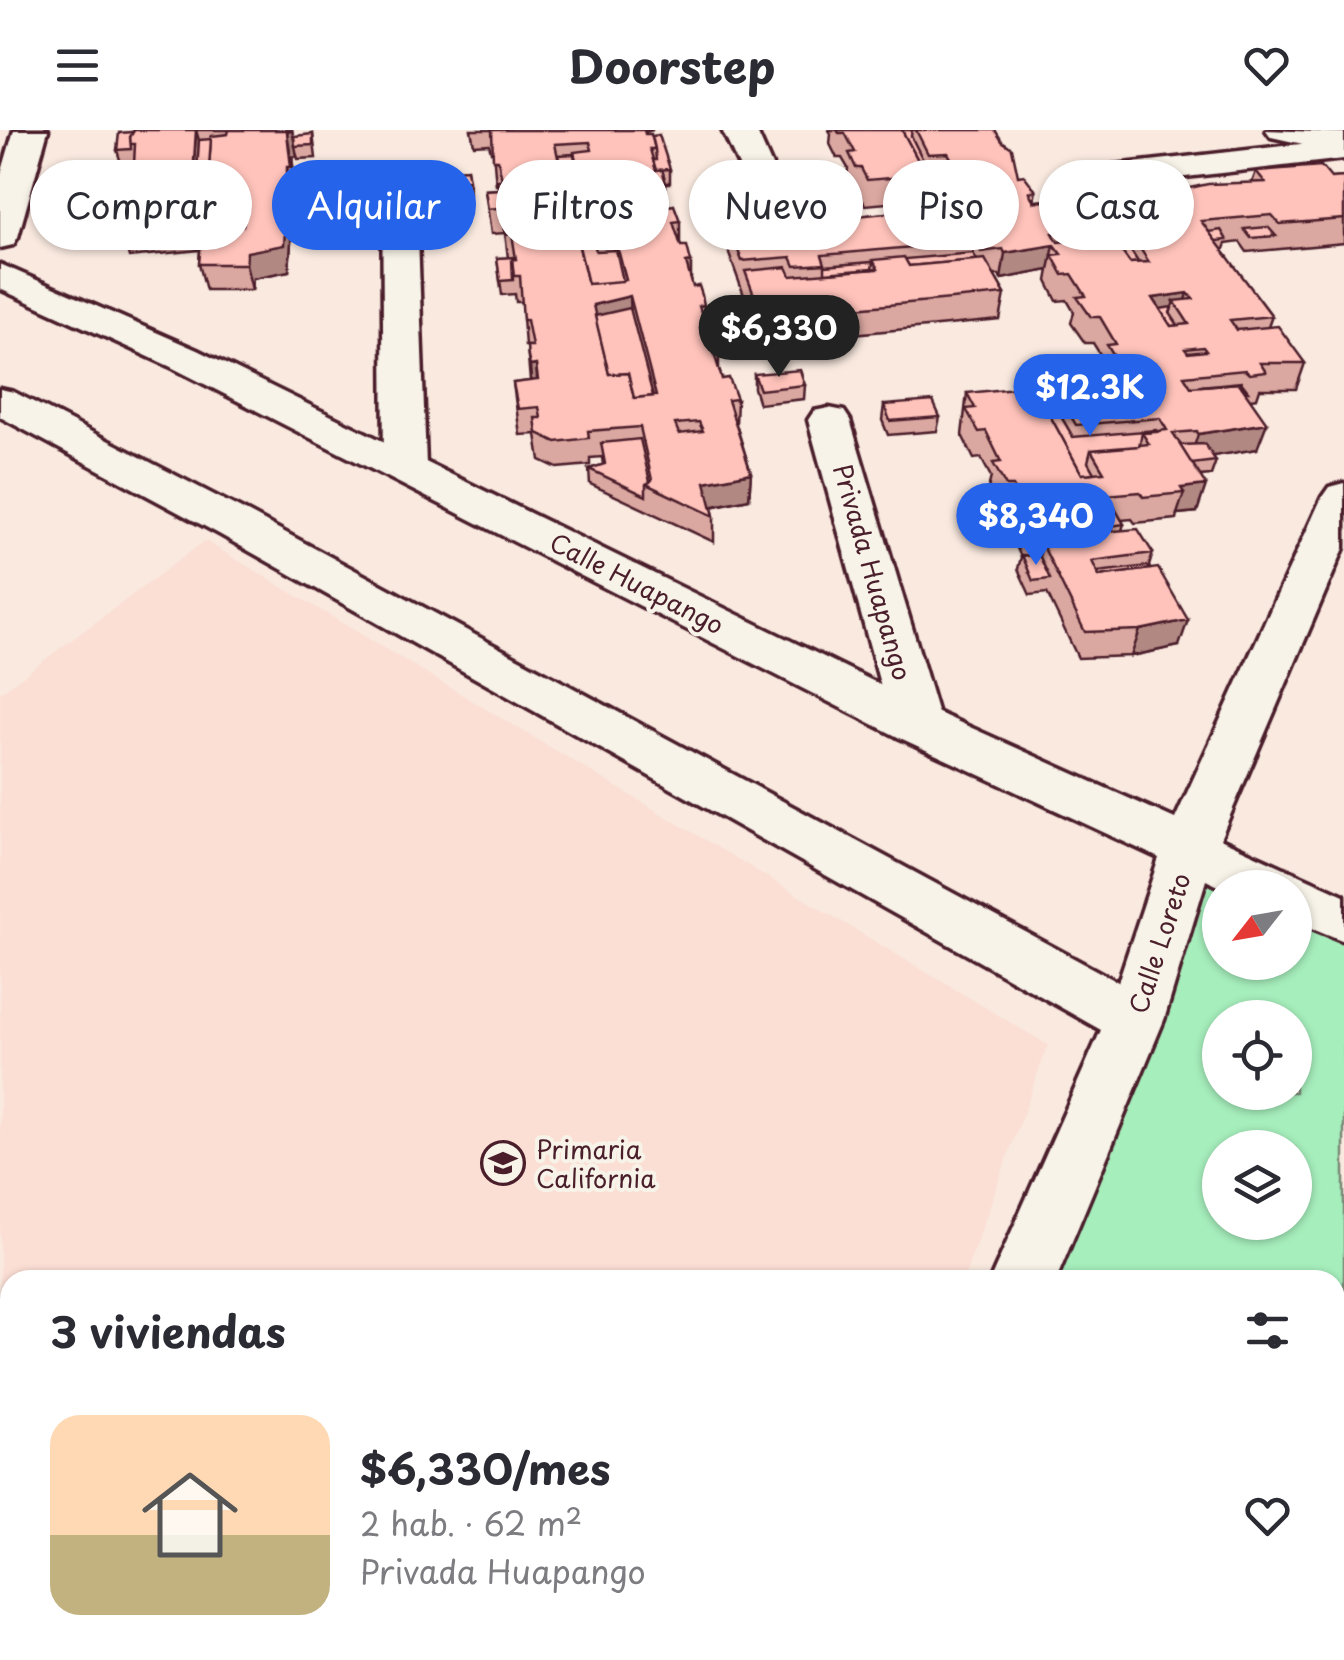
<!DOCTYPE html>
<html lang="es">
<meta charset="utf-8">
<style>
:root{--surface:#fff;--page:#f7f7f7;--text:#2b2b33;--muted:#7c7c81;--line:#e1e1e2;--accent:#2563eb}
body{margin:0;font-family:"Playpen Sans",sans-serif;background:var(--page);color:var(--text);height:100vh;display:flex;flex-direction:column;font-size:38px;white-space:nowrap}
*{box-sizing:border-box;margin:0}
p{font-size:32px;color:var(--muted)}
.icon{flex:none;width:55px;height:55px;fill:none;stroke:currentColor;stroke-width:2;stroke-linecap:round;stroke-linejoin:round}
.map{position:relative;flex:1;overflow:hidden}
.details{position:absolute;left:0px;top:1140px;width:1345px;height:390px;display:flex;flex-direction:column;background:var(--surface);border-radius:30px 30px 0 0;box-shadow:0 2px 8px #0004}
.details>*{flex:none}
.hud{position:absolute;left:30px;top:30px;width:1285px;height:90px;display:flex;gap:20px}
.needle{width:65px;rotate:239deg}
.tools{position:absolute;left:1202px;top:740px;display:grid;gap:20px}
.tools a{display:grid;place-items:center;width:110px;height:110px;border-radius:50%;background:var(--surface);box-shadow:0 2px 8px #0004;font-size:50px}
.price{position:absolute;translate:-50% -85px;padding:0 22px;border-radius:35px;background:var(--accent);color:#fff;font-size:32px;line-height:65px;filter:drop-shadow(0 2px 5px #0008)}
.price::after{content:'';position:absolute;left:50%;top:60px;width:30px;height:22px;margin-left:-15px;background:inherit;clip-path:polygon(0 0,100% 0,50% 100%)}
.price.current{background:#222;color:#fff}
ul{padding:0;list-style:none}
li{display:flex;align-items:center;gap:30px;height:250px;padding:0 50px}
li+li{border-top:2px solid var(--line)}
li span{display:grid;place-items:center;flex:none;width:280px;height:200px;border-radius:30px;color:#555}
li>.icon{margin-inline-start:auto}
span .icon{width:120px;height:120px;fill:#fffc;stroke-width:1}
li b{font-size:42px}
h2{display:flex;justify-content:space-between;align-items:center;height:120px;padding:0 50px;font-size:42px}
.chip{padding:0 35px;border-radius:45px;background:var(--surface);box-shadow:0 2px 8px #0004;font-size:35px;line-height:90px}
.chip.current{background:var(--accent);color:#fff}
header{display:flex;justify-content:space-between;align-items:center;height:130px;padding:0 50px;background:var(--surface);font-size:45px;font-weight:700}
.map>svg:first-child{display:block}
.built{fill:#fbded4}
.green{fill:#a6eebc;stroke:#788674;stroke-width:2.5;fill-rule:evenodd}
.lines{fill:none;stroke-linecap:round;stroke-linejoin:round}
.lane-casing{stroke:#4a1f2b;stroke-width:7}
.street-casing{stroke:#4a1f2b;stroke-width:7}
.secondary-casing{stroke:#4a1f2b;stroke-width:7}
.primary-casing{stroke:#4a1f2b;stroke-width:7}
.lane{fill:#f7f3e8;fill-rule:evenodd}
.street{fill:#f7f3e8;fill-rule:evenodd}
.secondary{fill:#f7f3e8;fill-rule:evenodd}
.primary{fill:#fddcac;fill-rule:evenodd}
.wall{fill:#dba8a1;stroke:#4a1f2b;stroke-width:2.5}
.shaded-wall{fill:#b28883;stroke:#4a1f2b;stroke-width:2.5}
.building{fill:#ffc3bb;stroke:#4a1f2b;stroke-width:2.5;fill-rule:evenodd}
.labels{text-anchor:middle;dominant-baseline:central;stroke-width:8;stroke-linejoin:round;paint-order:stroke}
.street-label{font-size:25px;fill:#4a1f2b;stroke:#f7f3e8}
.poi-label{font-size:25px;fill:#4a1f2b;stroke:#f7f3e8;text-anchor:start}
</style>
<header><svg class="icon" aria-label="menu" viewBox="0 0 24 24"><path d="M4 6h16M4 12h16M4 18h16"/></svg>Doorstep<svg class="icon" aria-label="heart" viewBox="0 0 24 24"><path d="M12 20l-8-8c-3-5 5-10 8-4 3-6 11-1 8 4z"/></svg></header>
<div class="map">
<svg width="1344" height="1530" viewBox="0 0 1344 1530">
<rect width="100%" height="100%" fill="#f9e9df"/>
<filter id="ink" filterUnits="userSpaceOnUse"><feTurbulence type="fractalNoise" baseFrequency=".01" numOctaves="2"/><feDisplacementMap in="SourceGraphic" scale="20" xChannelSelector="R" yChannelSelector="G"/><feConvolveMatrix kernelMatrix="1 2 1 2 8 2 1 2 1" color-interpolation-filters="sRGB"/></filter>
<g filter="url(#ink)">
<g class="built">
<polygon points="205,411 1048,915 963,1150 10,1150 10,1496 0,1494 0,563"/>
<polygon points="124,1520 461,1520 389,1530 171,1530"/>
</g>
<path class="green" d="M1211 702 1344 765V1530H914L917 1520H1335V1150H1050ZM1220 758H1295V832H1220ZM1220 888H1295V962H1220ZM1220 1018H1295V1092H1220Z"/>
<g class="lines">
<g class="lane-casing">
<polygon id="lane" points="37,1520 103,1520 101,1530 35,1530"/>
</g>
<g class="street-casing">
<g id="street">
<polygon points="14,0 48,0 18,107 13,115 0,118 0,48"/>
<polygon points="722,0 756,0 785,65 780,72 768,75 756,72"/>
<polygon points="1344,9 1344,29 1088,58 1076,55 1071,48 1076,41 1088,38"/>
<polygon points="399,39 411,42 416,49 426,336 420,345 405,349 390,345 384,336 382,49 387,42"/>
<polygon points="829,278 844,281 850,290 941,594 934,607 916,612 898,607 891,594 808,290 814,281"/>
</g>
</g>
<g class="secondary-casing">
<g id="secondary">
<polygon points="1266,0 1344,3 1344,23 1271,7"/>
<polygon points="0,134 197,220 934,581 1175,689 1322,367 1329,357 1344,353 1344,418 1220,709 1344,765 1344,811 1295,791 1295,758 1222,758 1206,750 1164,890 1056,1150 990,1150 1101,900 219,404 0,287 0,259 14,262 251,384 1118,852 1159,728 898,607 169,236 0,159"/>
<polygon points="826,1520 902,1520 898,1530 822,1530"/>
</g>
</g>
<g class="primary-casing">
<g id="primary">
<polygon points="1344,1390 1344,1464 1335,1467 1335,1393"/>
<polygon points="1037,1520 1137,1520 1133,1530 1033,1530"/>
</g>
</g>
<use href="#lane" class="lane"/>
<use href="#street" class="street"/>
<use href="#secondary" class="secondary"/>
<use href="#primary" class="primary"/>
</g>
<g class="wall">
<polygon points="134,0 292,0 295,13 313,4 316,28 298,29 297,26 292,27 296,62 292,62 292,72 297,98 292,98 289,141 253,148 252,160 206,160 199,134 200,120 129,127 122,101 127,68 116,68 112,55 127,36 134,34 134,32 121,33 117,20"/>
<polygon points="471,0 653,0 645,2 670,39 670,53 666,53 666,70 668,75 680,91 680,113 693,157 704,175 703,190 707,201 719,220 719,239 722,249 737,269 736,294 751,343 749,369 712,377 714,386 714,412 590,354 589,339 603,335 602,327 590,328 590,335 557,338 540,330 536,304 520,305 513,253 530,251 527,216 530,216 525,216 522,172 516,172 515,164 502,165 497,128 508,128 505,103 491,104 485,60 498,59 498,55 496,55 493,21 491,22 489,14 474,15"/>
<polygon points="829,0 995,0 1018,46 1036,61 1034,71 1119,65 1120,62 1128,62 1130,52 1176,61 1252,53 1256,41 1331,48 1344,47 1344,113 1247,122 1240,112 1226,114 1223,121 1272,186 1268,197 1305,233 1296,259 1260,259 1257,268 1250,269 1257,319 1213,326 1216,331 1211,345 1200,346 1197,382 1177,384 1176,389 1135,393 1132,389 1121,390 1124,394 1122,400 1153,423 1149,436 1179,516 1131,526 1078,528 1047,463 1030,465 1018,439 1021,427 1016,416 1018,405 1008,382 1001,383 988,359 991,347 981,328 974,329 962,305 967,263 1049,267 1052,254 1073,252 1074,248 1104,247 1100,241 1103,229 1093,213 1085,213 1071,193 1074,182 1067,170 1057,171 1047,151 1049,140 1001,149 999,145 994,145 1005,164 1000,190 821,207 792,212 791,216 763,218 729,124 730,99 938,78 934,69 865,75 859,63 853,63 847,48 848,38 842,28 837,28 830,14 831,4"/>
<polygon points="467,39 470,64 424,68 421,43"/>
<polygon points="754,244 805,255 804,269 759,274 754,258"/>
<polygon points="884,275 940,287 937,301 888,305 882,290"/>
</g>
<g class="shaded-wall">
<polygon points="196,0 203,24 193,107 197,120 190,95"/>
<polygon points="292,0 297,26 292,27 296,62 287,2"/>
<polygon points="287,37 297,98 292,98 289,141 253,148 252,160 246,134 247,122 287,47"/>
<polygon points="666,53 666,78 661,54"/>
<polygon points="1054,115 1049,140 1001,149 1005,123"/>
<polygon points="691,132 691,158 686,133"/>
<polygon points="1188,163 1183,182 1174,171 1168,191 1153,168"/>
<polygon points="630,166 631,192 596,200 593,175"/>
<polygon points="823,181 821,207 792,212 793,190 792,186"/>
<polygon points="536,235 538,261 532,262 530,236"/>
<polygon points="1267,293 1257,319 1190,330 1198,304"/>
<polygon points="751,343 749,369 704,378 705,352"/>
<polygon points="1206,355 1197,382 1177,384 1184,363 1181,358"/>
<polygon points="1042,414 1036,441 1029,442 1035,416"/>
<polygon points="1188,490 1179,516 1131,526 1140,500"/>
</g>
<g class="building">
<polygon points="134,0 196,0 190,95 122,101 122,70 126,70 130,50 124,50 127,34 134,34 135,14 130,14 130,7"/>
<polygon points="229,0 292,0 292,1 287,2 291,37 287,37 287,47 292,73 287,73 284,115 247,122 246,134 199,134 202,99 243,96 244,90 224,92 226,52 208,53 211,6 228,4"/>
<path d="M492 0H644L645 4H651L655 19H650L656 40 662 39 666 53 661 54 668 76 674 75 680 91 673 92 681 116H687L691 132 686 133 693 157 699 156 702 165 704 175 699 176 707 201H713L719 220H713L722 249 729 248 737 269 728 270 751 343 705 352 714 386 646 354 652 350 640 297 588 301 589 308 556 312 537 303 535 288H541L539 277 518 279 513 253 538 250 536 235 530 236 528 227 527 216H532L527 190H523L520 146H514L512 129H516L512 104 506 105 504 98V88H509L507 77 488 79 485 60 499 59 497 50H502L498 30H493ZM590 12 592 20 574 22 580 47 598 46 601 55 572 57 571 53 564 54 555 14ZM604 69 611 93 592 95 596 109 615 108 626 150 588 154 572 88 589 86 586 70ZM630 166 656 266 634 268 628 243 609 244 593 175ZM699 292 703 301 679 304 675 294Z"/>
<path d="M837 0H902L918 30 930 29 938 44 959 42 948 23 928 24 916 0H995L1002 11 1012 18 1018 46 1024 45 1036 61 1029 62 1034 72 1122 65 1120 62 1137 61 1130 52 1167 49 1176 61 1208 54 1265 52 1256 41 1321 36 1331 48 1344 47V89L1280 94 1272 85 1201 91 1272 186 1230 190 1237 200 1278 196 1305 233H1260L1266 242 1249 244 1245 240 1184 246 1191 257 1239 253 1267 293 1198 304 1197 301 1173 303 1206 355 1181 358 1184 363 1143 367 1140 362 1094 366 1114 401 1138 399 1153 423 1092 431 1099 446 1158 438 1188 490 1140 500 1085 502 1042 414 1035 416 1022 390 1029 389 1013 356H1006L993 333 1001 332 986 301 979 302 966 279 975 278 967 263 1034 256 1082 344 1104 342 1091 320 1149 314 1142 303 1167 300 1160 288 1076 295 1052 254 1076 252 1074 248 1136 245 1129 234 1119 235 1107 215 1116 214 1100 187H1091L1077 167 1086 166 1072 144 1063 145 1052 125 1061 124 1054 115 1005 123 1003 119 981 122 975 112 935 115 822 125 825 134 795 136 791 127 742 131 730 99 935 78 956 79 962 90 1000 86 995 79 957 81 948 68 969 66 961 53 943 55 938 44 867 50 861 38H856L849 23 855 22 845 3H839ZM1161 94 1167 104 1132 106 1149 132 1130 133 1113 108 1133 106 1126 97ZM1097 99 1102 108 1058 112 1053 103ZM1188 163 1193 169 1174 171 1189 194 1171 196 1153 168ZM1203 217 1206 221 1188 223 1185 219Z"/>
<polygon points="902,0 912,0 911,6 923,30 918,30"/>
<polygon points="133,2 130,7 131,19 117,20 119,3"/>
<polygon points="313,4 313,15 295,16 294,6"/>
<polygon points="659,5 670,39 656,40 653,30 656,30 655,19 652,6"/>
<polygon points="211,9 208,53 211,65 226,64 224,92 226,98 202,99 201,106 193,107 199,10"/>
<polygon points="574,24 580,57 572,57 571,53 564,54 558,25"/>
<polygon points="947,34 951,42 938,44 933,35"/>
<polygon points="127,36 124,50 125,54 112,55 115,37"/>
<polygon points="467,39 469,50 422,54 421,43"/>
<polygon points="605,81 608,94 592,95 592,106 596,121 616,120 623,151 588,154 575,99 590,98 588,82"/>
<polygon points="1268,97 1276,106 1251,108 1244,99"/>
<polygon points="1221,100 1227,110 1216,111 1209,102"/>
<polygon points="1129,118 1138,132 1130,133 1120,119"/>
<polygon points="973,123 977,130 909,136 905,129"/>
<polygon points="515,127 515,129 512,129 513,150 500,151 497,128"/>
<polygon points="904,127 909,136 985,129 1005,164 823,181 792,186 793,190 764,192 745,141 787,137 791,146 878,139 873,130"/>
<polygon points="873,132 872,139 825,143 825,136"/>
<polygon points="1172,177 1170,183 1178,195 1171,196 1160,179"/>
<polygon points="630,178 653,266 634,268 628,243 609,244 595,186"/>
<polygon points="800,240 805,255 760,260 754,244"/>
<polygon points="1241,252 1248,261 1245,261 1239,253 1200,256"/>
<polygon points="1049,266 1073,307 1156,300 1157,302 1142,303 1139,316 1091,320 1088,332 1094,343 1082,344 1040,267"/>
<polygon points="933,271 940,287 890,291 884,275"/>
<polygon points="640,309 650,352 646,354 646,366 589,339 605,334 601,313"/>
<polygon points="1205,314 1216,331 1192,334 1180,315"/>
<polygon points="1113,375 1124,394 1111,396 1100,377"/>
<polygon points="1022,425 1040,427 1050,449 1033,451"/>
<polygon points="1148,436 1150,439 1099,446 1097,442"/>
</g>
</g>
<defs>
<g id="school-ring" transform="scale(2.25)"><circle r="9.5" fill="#f7f3e8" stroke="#4a1f2b" stroke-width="1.5"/><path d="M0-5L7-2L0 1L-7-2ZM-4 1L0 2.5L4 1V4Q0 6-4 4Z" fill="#4a1f2b"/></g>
</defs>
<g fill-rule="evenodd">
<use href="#school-ring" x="503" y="1033"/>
</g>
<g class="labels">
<g class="street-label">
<text transform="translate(873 442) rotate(74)">Privada Huapango</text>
<text transform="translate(637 453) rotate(27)">Calle Huapango</text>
<text transform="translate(1159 813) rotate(-72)">Calle Loreto</text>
</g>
<g class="poi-label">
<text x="536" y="1019">Primaria<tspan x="536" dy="29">California</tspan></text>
</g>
</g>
</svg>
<div class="tools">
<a><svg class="needle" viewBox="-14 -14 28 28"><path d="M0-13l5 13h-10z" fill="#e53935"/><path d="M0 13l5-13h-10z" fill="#7c7c81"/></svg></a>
<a><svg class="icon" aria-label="locate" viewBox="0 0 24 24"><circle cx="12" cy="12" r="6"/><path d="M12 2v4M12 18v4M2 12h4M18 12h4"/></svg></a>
<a><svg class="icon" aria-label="layers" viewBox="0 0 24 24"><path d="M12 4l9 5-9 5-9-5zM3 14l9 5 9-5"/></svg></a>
</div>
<b class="price current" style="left:779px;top:250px">$6,330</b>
<b class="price" style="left:1090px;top:309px">$12.3K</b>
<b class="price" style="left:1036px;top:438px">$8,340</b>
<div class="hud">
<a class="chip">Comprar</a>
<a class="chip current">Alquilar</a>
<a class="chip">Filtros</a>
<a class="chip">Nuevo</a>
<a class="chip">Piso</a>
<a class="chip">Casa</a>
</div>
<section class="details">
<h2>3 viviendas<svg class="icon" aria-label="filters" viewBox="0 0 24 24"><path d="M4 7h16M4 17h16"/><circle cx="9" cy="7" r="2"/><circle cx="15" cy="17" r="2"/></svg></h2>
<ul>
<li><span style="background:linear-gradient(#ffd9b3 60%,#c2b280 0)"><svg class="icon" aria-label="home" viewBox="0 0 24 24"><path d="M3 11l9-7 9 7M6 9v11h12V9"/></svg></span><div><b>$6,330/mes</b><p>2 hab. · 62 m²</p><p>Privada Huapango</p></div><svg class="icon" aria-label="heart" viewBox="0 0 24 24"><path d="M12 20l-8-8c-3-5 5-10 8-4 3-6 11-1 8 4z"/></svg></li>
</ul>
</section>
</div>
